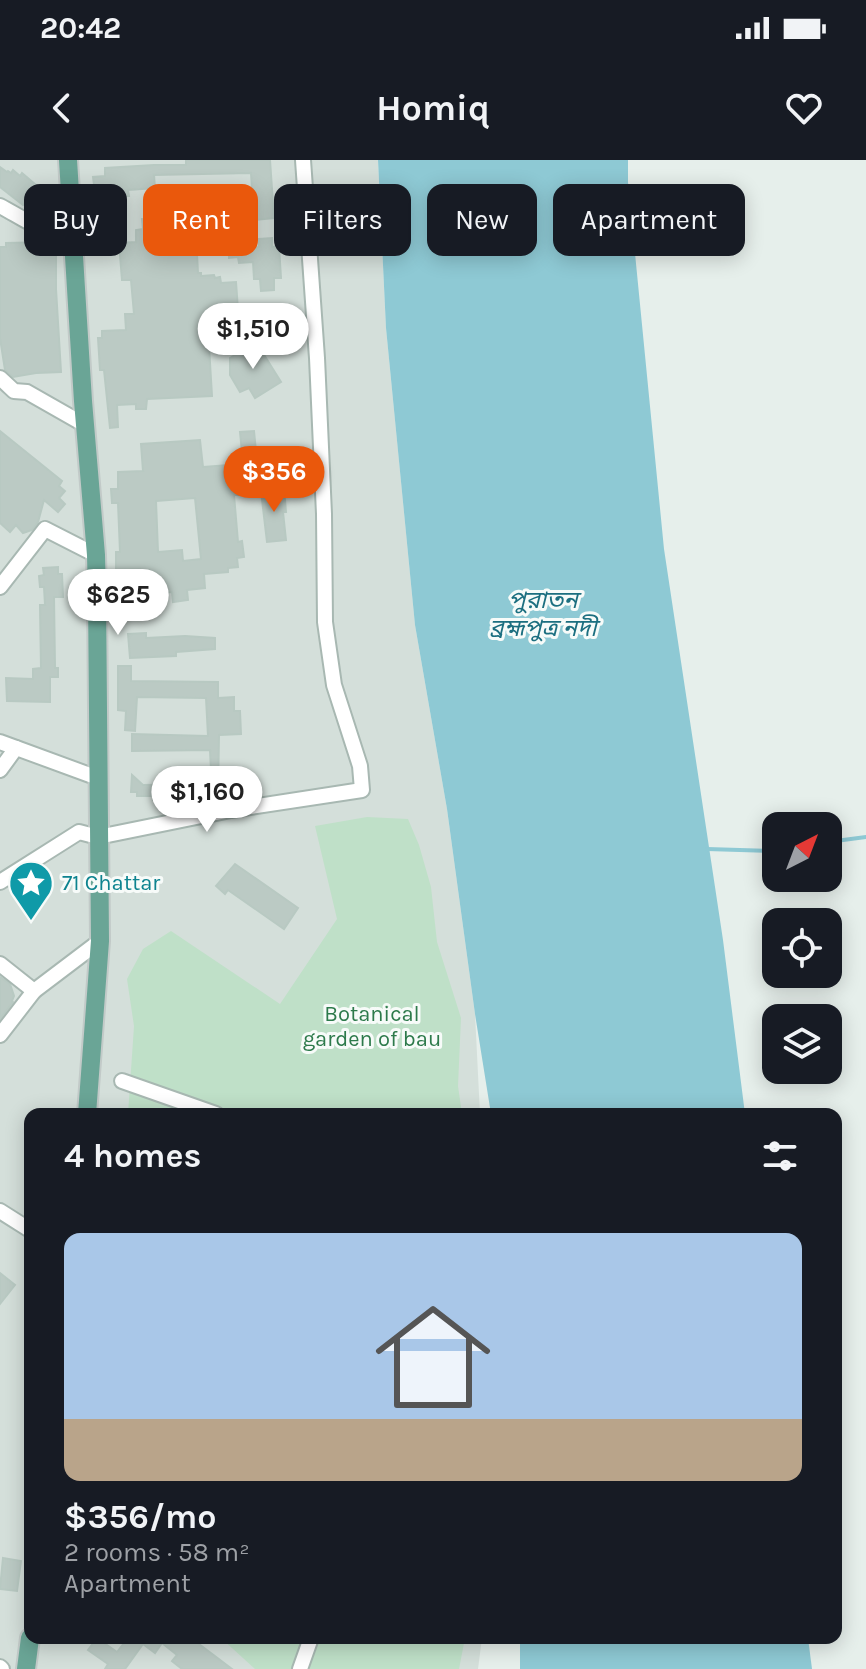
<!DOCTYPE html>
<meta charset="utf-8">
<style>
:root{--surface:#171b24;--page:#20242c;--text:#f1f3f6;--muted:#9ea1a6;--line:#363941;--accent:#ea580c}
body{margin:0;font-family:Karla,"Noto Sans Bengali",sans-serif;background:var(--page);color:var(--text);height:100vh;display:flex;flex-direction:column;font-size:30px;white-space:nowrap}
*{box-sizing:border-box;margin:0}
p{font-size:26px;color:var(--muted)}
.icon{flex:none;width:44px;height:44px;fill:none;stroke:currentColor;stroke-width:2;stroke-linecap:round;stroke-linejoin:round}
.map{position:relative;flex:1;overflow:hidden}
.details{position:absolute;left:24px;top:948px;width:818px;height:536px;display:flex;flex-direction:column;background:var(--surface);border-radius:16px;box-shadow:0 4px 20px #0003}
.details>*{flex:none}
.hud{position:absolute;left:24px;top:24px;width:818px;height:72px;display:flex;gap:16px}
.needle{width:52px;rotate:42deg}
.buttons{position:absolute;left:762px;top:652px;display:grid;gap:16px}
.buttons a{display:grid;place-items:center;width:80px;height:80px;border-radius:16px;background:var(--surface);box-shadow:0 4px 20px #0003;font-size:40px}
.price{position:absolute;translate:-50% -68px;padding:0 18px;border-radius:28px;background:#fff;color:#222;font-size:26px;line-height:52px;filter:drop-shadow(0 2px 4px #0008)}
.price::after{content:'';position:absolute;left:50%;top:48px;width:24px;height:18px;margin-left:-12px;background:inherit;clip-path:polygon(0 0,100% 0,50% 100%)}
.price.active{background:var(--accent);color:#fff}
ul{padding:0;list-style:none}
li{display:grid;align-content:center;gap:16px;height:424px;padding:0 40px}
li+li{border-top:2px solid var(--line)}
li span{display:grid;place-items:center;height:248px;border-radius:16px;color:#555}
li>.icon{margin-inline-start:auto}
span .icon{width:144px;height:144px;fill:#fffc;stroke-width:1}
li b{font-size:34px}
h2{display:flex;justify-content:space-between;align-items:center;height:96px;padding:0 40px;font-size:34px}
.pill{padding:0 28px;border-radius:16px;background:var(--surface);box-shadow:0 4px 20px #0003;font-size:28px;line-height:72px}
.pill.active{background:var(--accent);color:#fff}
.status{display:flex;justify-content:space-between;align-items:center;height:56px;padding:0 40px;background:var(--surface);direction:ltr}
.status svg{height:22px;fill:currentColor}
header{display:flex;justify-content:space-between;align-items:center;height:104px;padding:0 40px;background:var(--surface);font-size:36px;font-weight:700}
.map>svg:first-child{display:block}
.built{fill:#d4dfda}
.green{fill:#bfe0c8}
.water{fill:#8ec9d4}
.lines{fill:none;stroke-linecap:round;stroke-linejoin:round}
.stream{stroke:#8ec9d4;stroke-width:4}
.building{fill:#bbcac4;stroke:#b8c9c2;stroke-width:2;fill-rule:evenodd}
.minor-casing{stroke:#a8b8b2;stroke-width:18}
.major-casing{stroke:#c2cac8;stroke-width:22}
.minor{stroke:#fff;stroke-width:14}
.major{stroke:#6aa596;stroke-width:18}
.labels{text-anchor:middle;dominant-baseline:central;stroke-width:6;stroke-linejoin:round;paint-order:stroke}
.culture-label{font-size:22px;fill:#0d838f;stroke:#f7fbf9;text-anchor:start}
.park-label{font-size:22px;fill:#2d7a4b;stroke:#f7fbf9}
.water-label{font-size:24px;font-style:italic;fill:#1c6f80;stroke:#f7fbf9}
</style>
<div class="status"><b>20:42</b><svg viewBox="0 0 49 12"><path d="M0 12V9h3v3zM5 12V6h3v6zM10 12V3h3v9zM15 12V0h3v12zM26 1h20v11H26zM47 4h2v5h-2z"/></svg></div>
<header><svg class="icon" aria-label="back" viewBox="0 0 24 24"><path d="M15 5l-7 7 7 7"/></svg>Homiq<svg class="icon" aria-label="heart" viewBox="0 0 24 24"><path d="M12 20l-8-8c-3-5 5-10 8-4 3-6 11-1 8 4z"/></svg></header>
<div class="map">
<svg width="866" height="1509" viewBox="0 0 866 1509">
<rect width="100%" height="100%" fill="#e6efeb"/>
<polygon class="built" points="0,0 378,0 386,168 415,465 447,649 475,854 480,954 30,954 30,1478 482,1478 478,1509 0,1509"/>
<g class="green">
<polygon points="367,657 408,659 419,685 431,727 437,782 461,858 458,926 462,954 128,954 134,866 127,819 143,789 171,771 280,844 337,759 315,666"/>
<polygon points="221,1478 465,1478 459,1509 255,1509"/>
</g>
<g class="water">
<polygon points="378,0 628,0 628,22 664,389 723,780 745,954 491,954 475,854 447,649 415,465 386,168"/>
<polygon points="520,1478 808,1478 812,1509 520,1509"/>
</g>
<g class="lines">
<g class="stream">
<polyline points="828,682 866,677"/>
<polyline points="707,689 776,691"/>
</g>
</g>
<g class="building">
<polygon points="186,0 270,0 274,58 254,60 251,13 154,15 155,28 128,30 129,36 123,36 124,39 96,41 93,17 105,16 105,8 154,5 186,5"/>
<polygon points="0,7 7,12 8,11 11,13 13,10 20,16 22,13 44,32 36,42 31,39 23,45 0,27"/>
<polygon points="226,53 226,56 237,56 239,88 259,87 259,79 272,78 272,87 279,86 281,118 274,118 274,130 261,131 260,119 254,119 253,102 239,103 238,97 229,98 229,90 204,91 204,94 197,94 198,113 201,113 201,116 214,115 215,118 220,117 221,123 236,122 238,150 207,153 212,236 147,239 146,249 136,249 136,244 117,245 118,267 110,268 104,210 100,210 98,178 102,178 102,171 126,170 125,154 134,154 131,120 122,120 119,83 136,82 136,70 143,69 142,59 164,60 164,64 208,62 208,57 216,57 216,54"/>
<polygon points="50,82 56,83 56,129 61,212 36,213 13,217 5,210 0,178 0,87 6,87 6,83"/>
<polygon points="256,182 281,222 255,238 249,228 240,232 230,215 230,198"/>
<polygon points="0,271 62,321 59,326 65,331 59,338 65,344 58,352 44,340 38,362 32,370 23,373 16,365 10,372 0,363"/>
<polygon points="254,271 256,291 242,292 240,272"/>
<path d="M200 280 203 307 228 305 229 318 236 317 238 335H234L238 382 242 381 244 397 237 398 238 407 228 408V412L204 414 205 428 187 430 188 440 173 442 172 432 160 433 158 417H141L140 409 116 410V392H120L118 343H112L111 329H118V312L143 311 141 284ZM195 338 201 399 183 401 182 390 158 392 156 341Z"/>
<polygon points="284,328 286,352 283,352 286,380 267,382 261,331"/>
<polygon points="58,407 58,414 62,414 63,437 54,437 55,508 58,508 58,517 50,517 50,542 7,541 6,518 33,519 33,509 41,508 40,445 45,445 44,427 40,427 39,416 44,415 43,408"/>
<polygon points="146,473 146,478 185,476 215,478 215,489 176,492 176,496 130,498 128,474"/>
<polygon points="118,506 131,506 131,521 218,522 218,538 234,537 234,551 240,551 241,574 219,575 218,632 213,632 213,638 198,637 198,641 153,640 153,636 137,636 137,632 131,632 132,615 143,625 206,624 217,610 211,610 210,590 132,591 132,574 208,576 206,538 137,537 135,571 125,570 126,551 118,550"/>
<polygon points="235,704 298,748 284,769 228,730 225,734 216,726"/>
<polygon points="0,817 10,824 14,836 12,841 13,842 0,859"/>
<polygon points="0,1113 15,1125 0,1144"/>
<polygon points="3,1398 21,1401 17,1431 0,1429"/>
<polygon points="97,1478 117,1492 128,1478 191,1478 232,1509 182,1509 172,1501 177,1495 162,1483 155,1493 143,1484 125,1509 105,1509 108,1504 88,1490"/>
</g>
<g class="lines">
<g class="minor-casing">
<g id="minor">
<path d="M0 46C18 55 48 77 68 74L72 68"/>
<polyline points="0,218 14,231 27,232 85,265"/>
<polyline points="0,427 45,369 96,395"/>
<polyline points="0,582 98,618"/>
<polyline points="0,610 16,588"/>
<polyline points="0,722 79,672 98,677 231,650 362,630 360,606 334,525 325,462 324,354 317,198 303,0"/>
<polyline points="0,804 34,831 100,781"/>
<polyline points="0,875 34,831"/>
<polyline points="122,921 216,954"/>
<polyline points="0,1051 30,1070"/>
<polyline points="0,1507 2,1509"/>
<polyline points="300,1509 311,1478"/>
</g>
</g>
<g class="major-casing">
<g id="major">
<polyline points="68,0 83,241 96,395 97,434 100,781 87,954"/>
<polyline points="26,1509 30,1478"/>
</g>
</g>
<use href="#minor" class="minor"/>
<use href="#major" class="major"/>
</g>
<defs>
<g id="sight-pin" transform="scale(2.3)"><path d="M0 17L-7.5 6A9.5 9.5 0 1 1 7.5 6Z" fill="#0f9aa8" stroke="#f7fbf9"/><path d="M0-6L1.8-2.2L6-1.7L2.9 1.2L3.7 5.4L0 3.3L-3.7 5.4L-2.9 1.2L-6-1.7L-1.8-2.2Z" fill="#fff"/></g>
</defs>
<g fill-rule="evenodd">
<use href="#sight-pin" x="31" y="723"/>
</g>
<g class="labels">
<g class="culture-label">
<text x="62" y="723">71 Chattar</text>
</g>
<g class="park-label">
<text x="372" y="854">Botanical<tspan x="372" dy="25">garden of bau</tspan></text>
</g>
<g class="water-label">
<text x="543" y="440">পুরাতন<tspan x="543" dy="28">ব্রহ্মপুত্র নদী</tspan></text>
</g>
</g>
</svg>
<div class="buttons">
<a><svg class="needle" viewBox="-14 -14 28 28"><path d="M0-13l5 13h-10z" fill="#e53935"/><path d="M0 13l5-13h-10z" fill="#9ea1a6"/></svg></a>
<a><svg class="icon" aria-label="locate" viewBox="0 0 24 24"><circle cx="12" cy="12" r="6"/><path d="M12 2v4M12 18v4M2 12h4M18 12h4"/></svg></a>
<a><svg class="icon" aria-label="layers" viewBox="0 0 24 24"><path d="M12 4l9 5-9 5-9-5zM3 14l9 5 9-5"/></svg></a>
</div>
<b class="price" style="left:253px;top:211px">$1,510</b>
<b class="price active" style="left:274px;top:354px">$356</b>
<b class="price" style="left:118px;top:477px">$625</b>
<b class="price" style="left:207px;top:674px">$1,160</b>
<div class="hud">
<a class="pill">Buy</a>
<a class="pill active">Rent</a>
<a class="pill">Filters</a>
<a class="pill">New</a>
<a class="pill">Apartment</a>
</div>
<section class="details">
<h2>4 homes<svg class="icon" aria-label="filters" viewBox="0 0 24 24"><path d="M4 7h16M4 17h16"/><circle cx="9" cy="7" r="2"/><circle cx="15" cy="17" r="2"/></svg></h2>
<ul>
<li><span style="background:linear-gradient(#a9c7e8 75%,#b9a48a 0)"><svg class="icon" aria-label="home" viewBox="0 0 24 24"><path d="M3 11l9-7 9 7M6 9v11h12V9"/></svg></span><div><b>$356/mo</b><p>2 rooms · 58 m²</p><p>Apartment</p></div></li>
</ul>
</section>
</div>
